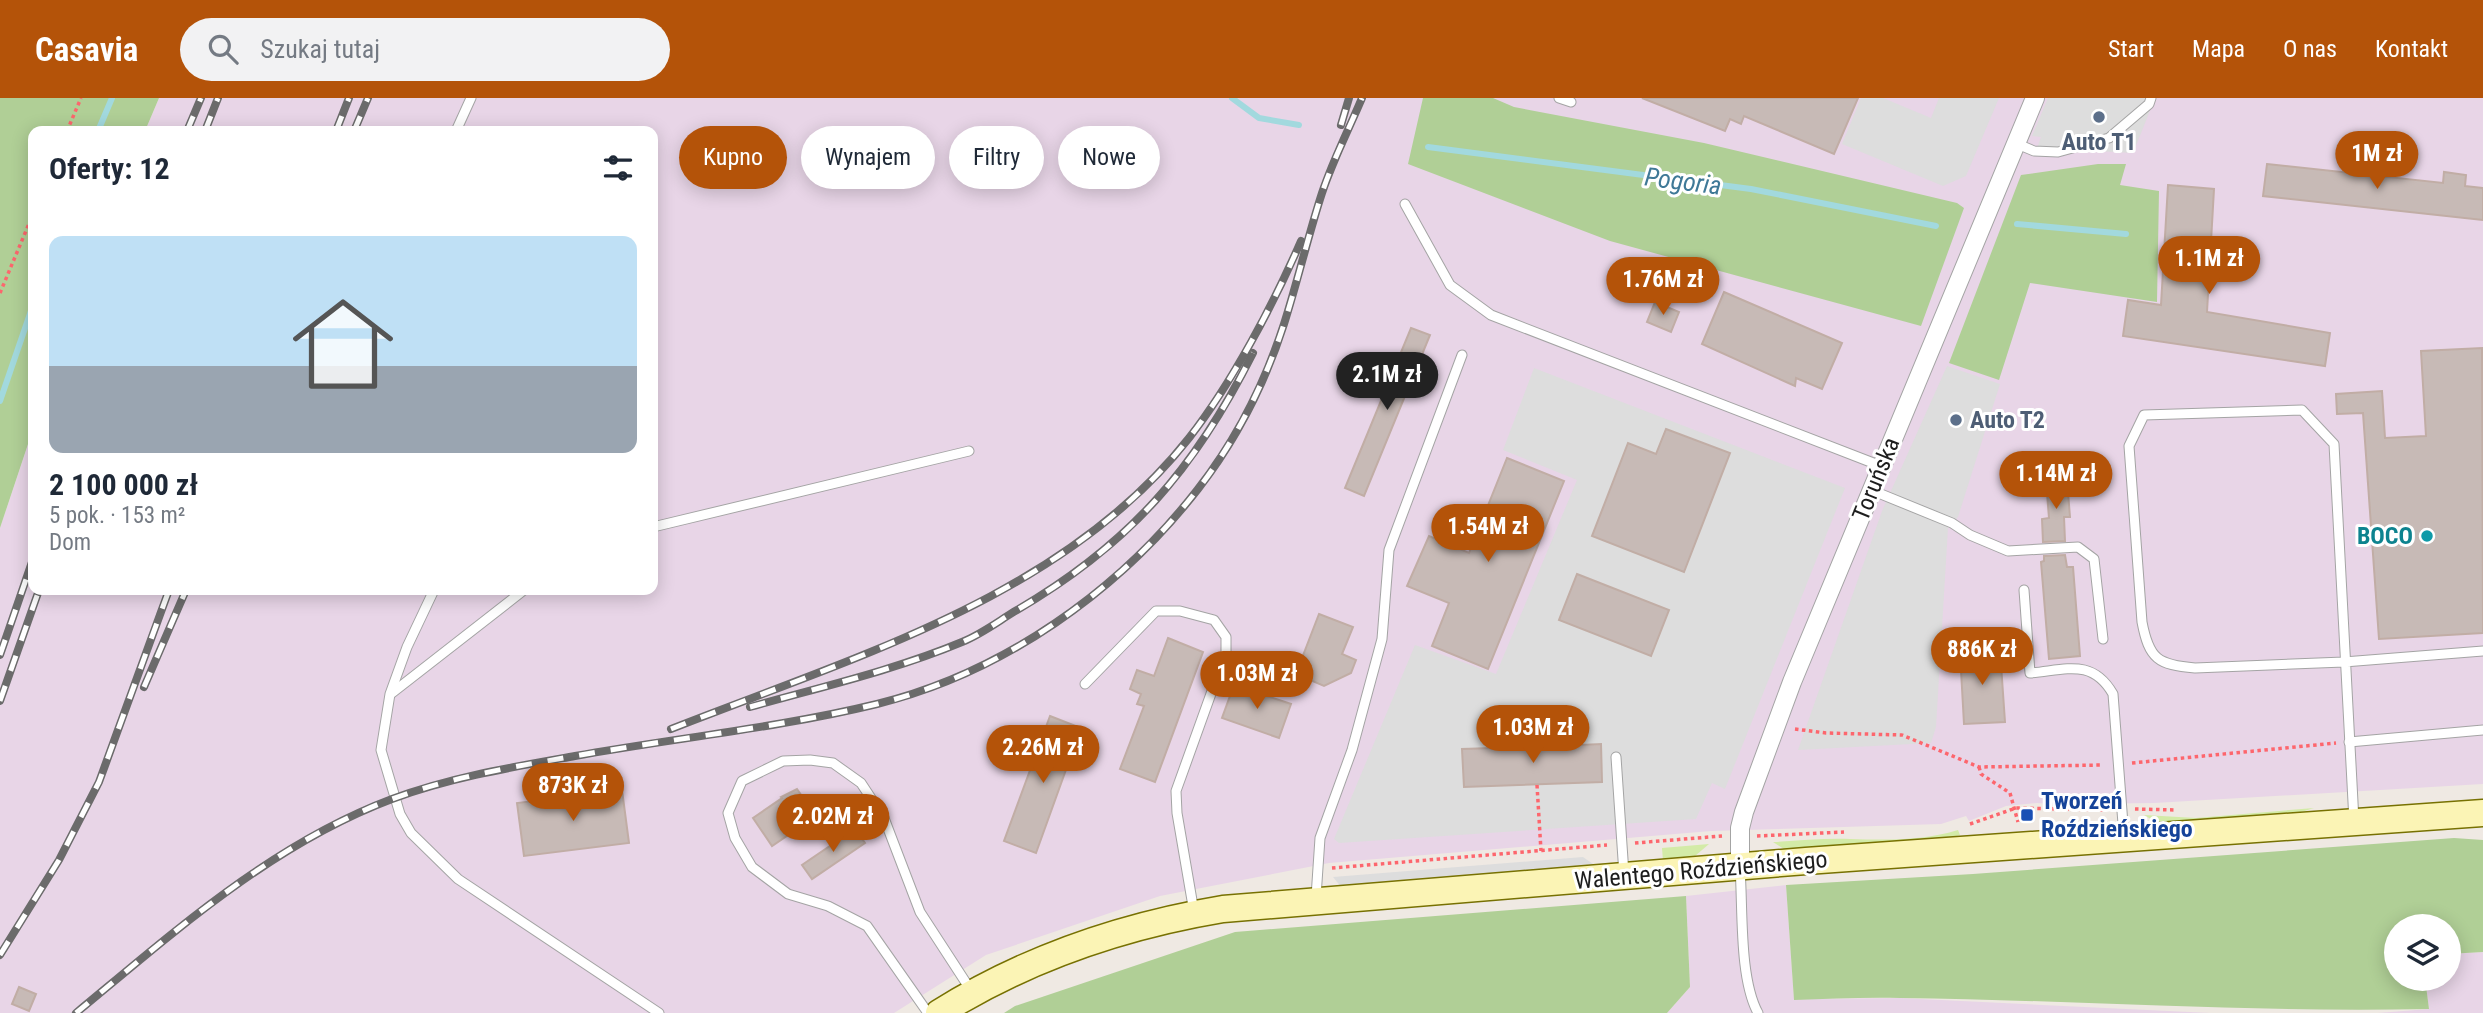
<!DOCTYPE html>
<html lang="pl">
<meta charset="utf-8">
<style>
:root{--surface:#fff;--page:#f2f2f3;--text:#1f2937;--muted:#747a83;--accent:#b45309}
body{margin:0;font-family:"Roboto Condensed",sans-serif;background:var(--page);color:var(--text);height:100vh;display:flex;flex-direction:column;font-size:26px;white-space:nowrap}
*{box-sizing:border-box;margin:0}
p{font-size:23px;color:var(--muted)}
.icon{flex:none;width:38px;height:38px;fill:none;stroke:currentColor;stroke-width:2;stroke-linecap:round;stroke-linejoin:round}
.map{position:relative;flex:1;overflow:hidden}
.sheet{position:absolute;left:28px;top:28px;width:630px;height:469px;display:flex;flex-direction:column;background:var(--surface);border-radius:14px;box-shadow:0 4px 18px #0003}
.sheet>*{flex:none}
.top-card{position:absolute;left:679px;top:28px;width:665px;height:63px;display:flex;gap:14px}
.controls{position:absolute;left:2384px;top:816px;display:grid;gap:14px}
.controls a{display:grid;place-items:center;width:77px;height:77px;border-radius:50%;background:var(--surface);box-shadow:0 4px 18px #0003;font-size:35px}
.price{position:absolute;translate:-50% -60px;padding:0 16px;border-radius:24px;background:var(--accent);color:#fff;font-size:23px;line-height:46px;filter:drop-shadow(0 2px 4px #0008)}
.price::after{content:'';position:absolute;left:50%;top:42px;width:21px;height:16px;margin-left:-10px;background:inherit;clip-path:polygon(0 0,100% 0,50% 100%)}
.price.active{background:#222;color:#fff}
ul{padding:0;list-style:none}
li{display:grid;align-content:center;gap:14px;height:371px;padding:0 21px}
li span{display:grid;place-items:center;height:217px;border-radius:14px;color:#555}
li>.icon{margin-inline-start:auto}
span .icon{width:126px;height:126px;fill:#fffc;stroke-width:1}
li b{font-size:30px}
h2{display:flex;justify-content:space-between;align-items:center;height:84px;padding:0 21px;font-size:30px}
.tag{padding:0 24px;border-radius:32px;background:var(--surface);box-shadow:0 4px 18px #0003;font-size:24px;line-height:63px}
.tag.active{background:var(--accent);color:#fff}
header{display:flex;align-items:center;gap:42px;box-sizing:border-box;height:98px;padding:0 35px;background:var(--accent);color:#fff}
header strong{font-size:33px}
nav{display:flex;gap:38px;margin-inline-start:auto;font-size:24px}
.search{width:490px;height:63px;background:var(--page);display:flex;align-items:center;gap:18px;box-sizing:border-box;padding:0 24px;border-radius:38px;color:var(--muted);font-size:26px}
.map>svg:first-child{display:block}
.industrial{fill:#e8d5e7}
.grass{fill:#d3eba7}
.forest{fill:#b0cf96}
.parking{fill:#ddd}
.lines{fill:none;stroke-linecap:round;stroke-linejoin:round}
.stream{stroke:#a2d9de;stroke-width:6}
.building{fill:#c7bab6;stroke:#c1ada5;stroke-width:2}
.lane-casing{stroke:#a4a4a4;stroke-width:11}
.street-casing{stroke:#a4a4a4;stroke-width:20}
.secondary-casing{stroke:#777102;stroke-width:29}
.path{stroke:#fd666d;stroke-width:3.5;stroke-dasharray:3.5 3.5;stroke-linecap:butt}
.lane{stroke:#fff;stroke-width:9}
.street{stroke:#fff;stroke-width:18}
.secondary{stroke:#fbf4b5;stroke-width:26}
.rail-casing{stroke:#6b6b6b;stroke-width:8}
.rail{stroke:#fff;stroke-width:5;stroke-dasharray:16;stroke-linecap:butt}
.service-dot{fill:#5c6f8a;stroke:#fff;stroke-width:2.5}
.culture-dot{fill:#0f9aa8;stroke:#fff;stroke-width:2.5}
.transit-dot{fill:#1a4fb4;stroke:#fff;stroke-width:2.5}
.labels{text-anchor:middle;dominant-baseline:central;stroke-width:6;stroke-linejoin:round;paint-order:stroke}
.service-label{font-size:24px;font-weight:bold;fill:#4e5e75;stroke:#fff}
.street-label{font-size:24px;fill:#1d1d1d;stroke:#fff}
.culture-label{font-size:24px;font-weight:bold;fill:#0d838f;stroke:#fff;text-anchor:end}
.transit-label{font-size:24px;font-weight:bold;fill:#164399;stroke:#fff;text-anchor:start}
.water-label{font-size:26px;font-style:italic;fill:#3f7997;stroke:#fff}
</style>
<header>
<strong>Casavia</strong>
<div class="search"><svg class="icon" aria-label="search" viewBox="0 0 24 24"><circle cx="10" cy="10" r="6"/><path d="M15 15l6 6"/></svg>Szukaj tutaj</div>
<nav><a>Start</a><a>Mapa</a><a>O nas</a><a>Kontakt</a></nav>
</header>
<div class="map">
<svg width="2483" height="915" viewBox="0 0 2483 915">
<rect width="100%" height="100%" fill="#efe9e3"/>
<g class="industrial">
<polygon points="159,0 2483,0 2483,686 2154,705 2072,706 2071,712 2054,706 2037,705 2006,708 1969,723 1966,718 1941,726 1711,733 1329,765 1160,798 986,857 894,915 0,915 0,430 33,331 33,492 653,492 653,33 145,33"/>
<polygon points="1786,787 1794,901 1900,900 2210,915 1667,915 1690,889 1686,798"/>
<polygon points="2483,854 2483,915 2378,915 2429,911 2425,880 2448,880 2448,856"/>
</g>
<g class="grass">
<polygon points="2314,710 2295,716 2169,725 2156,724 2144,717 2196,720"/>
<path d="M1958 732 1960 737 1950 740 1796 751H1784L1773 744C1798 743 1824 740 1850 741 1887 742 1922 743 1958 732Z"/>
<polygon points="1709,746 1695,758 1663,763 1662,750"/>
</g>
<g class="forest">
<polygon points="0,0 159,0 145,33 33,33 33,331 0,430"/>
<polygon points="1423,0 1493,0 1514,9 1704,45 1957,105 1964,110 1921,228 1610,143 1408,66"/>
<polygon points="2098,66 2126,66 2120,87 2159,93 2157,204 2030,185 1999,282 1949,265 2021,77"/>
<path d="M2454 740 2483 742V854L2448 856V828H2396V880H2425L2429 911C2252 915 2076 902 1900 900 1864 899 1829 901 1794 902L1786 787 1973 776Z"/>
<polygon points="1686,798 1690,889 1667,915 1004,915 1015,908 1235,834"/>
</g>
<g class="parking">
<polygon points="1861,0 1883,0 1931,20 1939,0 1999,0 1966,78 1943,88 1842,46"/>
<polygon points="2048,0 2155,0 2133,55 2037,50 2041,39 2032,38"/>
<polygon points="1947,268 2000,286 1958,419 1948,430 1936,629 1931,645 1798,652 1882,413"/>
<polygon points="1534,270 1845,390 1725,691 1712,685 1696,721 1339,745 1334,741 1415,547 1496,576 1577,382 1503,352"/>
<polygon points="1583,759 1596,768 1342,790 1333,779"/>
</g>
<g class="lines">
<g class="stream">
<polyline points="1232,0 1259,20 1299,27"/>
<polyline points="98,33 112,0"/>
<polyline points="1428,49 1751,91 1936,128"/>
<polyline points="2017,126 2126,136"/>
<polyline points="0,303 33,207"/>
</g>
</g>
<g class="building">
<polygon points="1642,0 1858,0 1834,56 1744,18 1741,26 1730,21 1725,33"/>
<polygon points="2267,66 2443,85 2444,74 2466,77 2465,88 2483,90 2483,122 2263,98"/>
<polygon points="2168,87 2214,91 2207,214 2330,235 2325,268 2123,238 2128,202 2161,207"/>
<polygon points="1724,194 1842,245 1822,291 1796,280 1795,288 1702,246"/>
<polygon points="1655,204 1679,214 1671,234 1647,224"/>
<polygon points="1411,230 1430,237 1364,398 1345,390"/>
<polygon points="2482,250 2483,535 2379,541 2363,315 2337,316 2336,296 2382,293 2385,340 2426,338 2421,253"/>
<polygon points="1666,331 1730,355 1684,474 1592,438 1628,345 1656,356"/>
<polygon points="1507,360 1564,383 1488,571 1432,548 1449,505 1407,488 1429,438 1469,455"/>
<polygon points="2067,382 2070,419 2064,419 2065,443 2043,444 2042,421 2049,420 2046,383"/>
<polygon points="2065,457 2067,469 2073,469 2080,558 2049,561 2041,464 2044,463 2044,458"/>
<polygon points="1577,476 1669,512 1651,558 1559,522"/>
<polygon points="1319,516 1353,529 1342,556 1356,562 1351,575 1324,588 1310,582 1313,573 1299,568"/>
<polygon points="1168,540 1203,554 1155,684 1120,671 1144,608 1137,606 1141,596 1130,591 1137,572 1154,578"/>
<polygon points="2000,552 2005,624 1964,626 1960,554"/>
<polygon points="1234,587 1291,606 1279,640 1222,620"/>
<polygon points="1050,618 1081,630 1036,755 1004,743"/>
<polygon points="1579,643 1580,647 1601,646 1602,684 1464,689 1462,651 1529,649 1529,644"/>
<polygon points="797,691 816,718 772,748 753,720 782,700 781,699"/>
<polygon points="622,692 629,745 524,758 517,705"/>
<polygon points="855,731 865,745 812,781 802,767"/>
<polygon points="19,889 36,896 29,913 12,906"/>
</g>
<g class="lines">
<g class="lane-casing">
<g id="lane">
<polyline points="1559,0 1571,4"/>
<polyline points="456,33 471,0"/>
<polyline points="2015,45 2034,53 2058,54 2109,40 2149,6 2151,0"/>
<polyline points="1405,106 1450,187 1491,217 1881,368"/>
<polyline points="1871,392 1952,425 1970,437 2008,453 2078,449 2094,461 2103,541"/>
<polyline points="653,429 969,353"/>
<polyline points="434,492 407,549 390,596 381,652 400,716 411,735 458,781 659,915"/>
<path d="M2024 492 2030 575C2066 572 2092 560 2113 596L2124 739"/>
<polyline points="1085,586 1156,513 1180,513 1214,522 1226,539 1226,554 1176,693 1177,715 1194,814"/>
<polyline points="392,595 524,492"/>
<polyline points="2349,644 2483,632"/>
<polyline points="1616,659 1624,776"/>
<path d="M2354 723 2334 346 2302 312 2144 317 2129 348 2142 524C2149 561 2158 567 2195 570L2344 564 2483 553"/>
<path d="M1740 770C1743 811 1739 880 1758 915"/>
<polyline points="1316,799 1320,740 1352,652 1382,541 1389,452 1462,257"/>
<polyline points="928,915 867,828 828,808 788,796 752,769 735,740 728,715 742,683 783,663 810,662 833,665 861,685 884,720 920,814 972,894"/>
</g>
</g>
<g class="street-casing">
<polyline id="street" points="1740,768 1740,730 1744,714 1792,584 2035,0"/>
</g>
<g class="secondary-casing">
<path id="secondary" d="M939 915C1027 860 1121 828 1223 811L1806 763 2483 715"/>
</g>
<g class="path">
<polyline points="67,33 81,0"/>
<polyline points="0,195 33,116"/>
<polyline points="1795,631 1826,635 1902,637 1979,669 2103,667"/>
<polyline points="2132,665 2336,645"/>
<polyline points="1979,669 1981,676 2010,695 2018,724"/>
<polyline points="1537,687 1541,753"/>
<polyline points="2135,711 2176,712"/>
<polyline points="1970,726 2016,710 2106,712"/>
<polyline points="1757,738 1844,734"/>
<polyline points="1635,745 1722,738"/>
<polyline points="1332,770 1607,747"/>
</g>
<use href="#lane" class="lane"/>
<use href="#street" class="street"/>
<use href="#secondary" class="secondary"/>
<g class="rail-casing">
<g id="rail">
<polyline points="1341,27 1349,0"/>
<polyline points="187,33 201,0"/>
<polyline points="205,33 218,0"/>
<polyline points="336,33 349,0"/>
<polyline points="354,33 368,0"/>
<polyline points="0,557 33,461"/>
<polyline points="144,589 186,492"/>
<polyline points="0,603 39,492"/>
<path d="M750 609C821 589 895 572 962 544 982 536 1000 522 1017 512 1130 446 1195 371 1253 255"/>
<path d="M671 631C851 560 1064 499 1189 340 1232 285 1273 207 1301 143"/>
<polyline points="0,857 59,762 99,684 169,492"/>
<path d="M76 915C174 834 272 746 392 701 451 679 513 669 575 658 675 640 778 630 877 606 1003 575 1119 493 1198 391 1236 342 1265 285 1284 226 1298 182 1308 138 1322 95 1333 62 1349 31 1362 0"/>
</g>
</g>
<use href="#rail" class="rail"/>
</g>
<g class="service-dot">
<circle cx="2099" cy="19" r="7"/>
<circle cx="1956" cy="322" r="7"/>
</g>
<circle class="culture-dot" cx="2427" cy="438" r="7"/>
<rect class="transit-dot" x="2020" y="710" width="14" height="14" rx="3.5"/>
<g class="labels">
<g class="service-label">
<text x="2099" y="44">Auto T1</text>
<text x="1970" y="322" text-anchor="start">Auto T2</text>
</g>
<g class="street-label">
<text transform="translate(1876 381) rotate(-68)">Toruńska</text>
<text transform="translate(1701 772) rotate(-5)">Walentego Roździeńskiego</text>
</g>
<g class="culture-label">
<text x="2413" y="438">BOCO</text>
</g>
<g class="transit-label">
<text x="2041" y="703">Tworzeń<tspan x="2041" dy="28">Roździeńskiego</tspan></text>
</g>
<g class="water-label">
<text transform="translate(1683 83) rotate(7)">Pogoria</text>
</g>
</g>
</svg>
<div class="controls">
<a><svg class="icon" aria-label="layers" viewBox="0 0 24 24"><path d="M12 4l9 5-9 5-9-5zM3 14l9 5 9-5"/></svg></a>
</div>
<b class="price" style="left:2377px;top:93px">1M zł</b>
<b class="price" style="left:2209px;top:198px">1.1M zł</b>
<b class="price" style="left:1663px;top:219px">1.76M zł</b>
<b class="price active" style="left:1387px;top:314px">2.1M zł</b>
<b class="price" style="left:2056px;top:413px">1.14M zł</b>
<b class="price" style="left:1488px;top:466px">1.54M zł</b>
<b class="price" style="left:1982px;top:589px">886K zł</b>
<b class="price" style="left:1257px;top:613px">1.03M zł</b>
<b class="price" style="left:1533px;top:667px">1.03M zł</b>
<b class="price" style="left:1043px;top:687px">2.26M zł</b>
<b class="price" style="left:573px;top:725px">873K zł</b>
<b class="price" style="left:833px;top:756px">2.02M zł</b>
<div class="top-card">
<a class="tag active">Kupno</a>
<a class="tag">Wynajem</a>
<a class="tag">Filtry</a>
<a class="tag">Nowe</a>
</div>
<section class="sheet">
<h2>Oferty: 12<svg class="icon" aria-label="filters" viewBox="0 0 24 24"><path d="M4 7h16M4 17h16"/><circle cx="9" cy="7" r="2"/><circle cx="15" cy="17" r="2"/></svg></h2>
<ul>
<li><span style="background:linear-gradient(#bfe0f5 60%,#9aa5b1 0)"><svg class="icon" aria-label="home" viewBox="0 0 24 24"><path d="M3 11l9-7 9 7M6 9v11h12V9"/></svg></span><div><b>2 100 000 zł</b><p>5 pok. · 153 m²</p><p>Dom</p></div></li>
</ul>
</section>
</div>
